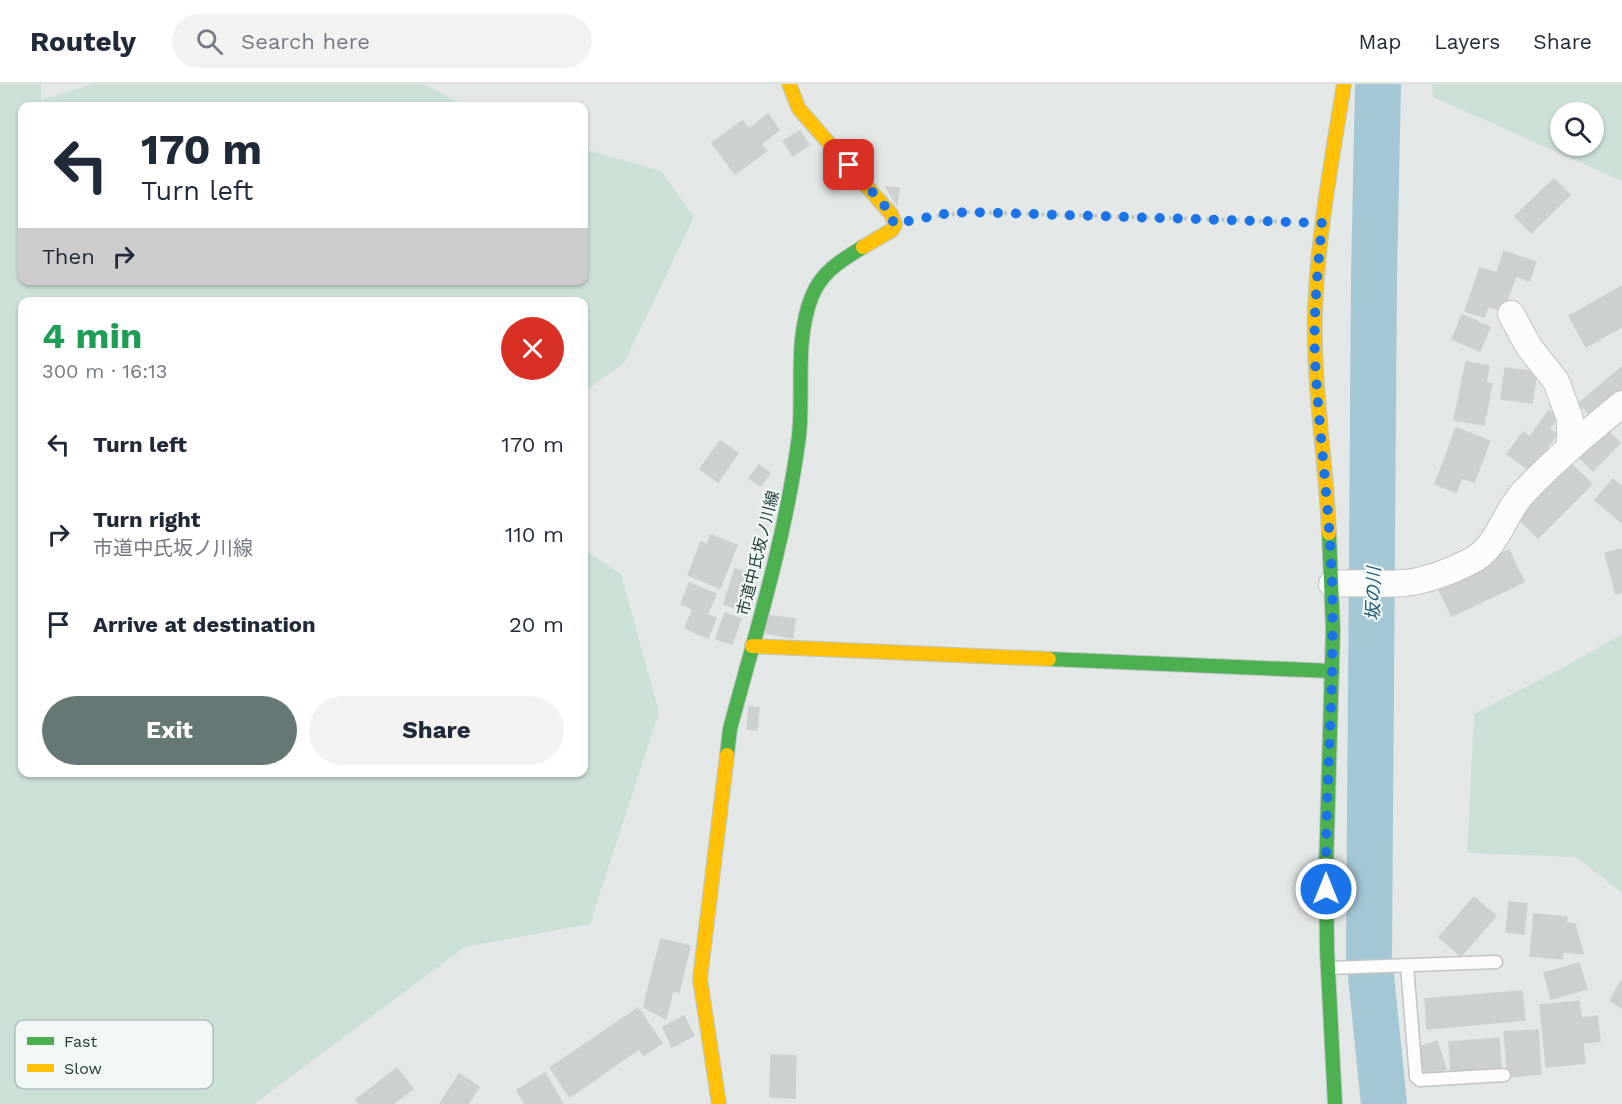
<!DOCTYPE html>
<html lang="en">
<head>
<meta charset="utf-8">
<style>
  :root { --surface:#fff; --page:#f2f2f3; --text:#1f2937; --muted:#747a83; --line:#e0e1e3; --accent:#657875 }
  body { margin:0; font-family:"Work Sans","Noto Sans JP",sans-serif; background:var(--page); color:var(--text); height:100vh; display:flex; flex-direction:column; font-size:22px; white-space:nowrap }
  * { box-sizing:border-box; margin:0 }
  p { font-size:20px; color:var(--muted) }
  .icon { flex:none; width:33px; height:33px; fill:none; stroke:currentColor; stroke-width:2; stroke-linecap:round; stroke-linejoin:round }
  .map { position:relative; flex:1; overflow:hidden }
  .panel { position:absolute; left:18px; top:213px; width:570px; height:480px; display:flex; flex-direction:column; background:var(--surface); border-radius:12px; box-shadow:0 2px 4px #0004 }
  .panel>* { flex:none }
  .top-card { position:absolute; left:18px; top:18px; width:570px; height:183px; border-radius:12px; box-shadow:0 2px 4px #0004; background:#fff; color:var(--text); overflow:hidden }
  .controls { position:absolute; left:1550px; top:18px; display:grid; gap:12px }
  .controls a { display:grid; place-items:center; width:54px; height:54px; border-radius:50%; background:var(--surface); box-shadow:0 2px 4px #0004; font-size:30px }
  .pin { position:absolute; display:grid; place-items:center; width:51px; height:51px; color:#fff; margin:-26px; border-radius:12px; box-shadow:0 3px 9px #0006 }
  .me { position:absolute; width:66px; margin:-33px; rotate:0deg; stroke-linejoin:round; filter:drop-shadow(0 0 4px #0008) }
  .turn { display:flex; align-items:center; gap:21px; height:126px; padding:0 24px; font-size:27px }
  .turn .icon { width:78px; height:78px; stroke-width:2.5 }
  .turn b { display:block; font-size:42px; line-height:51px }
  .then { display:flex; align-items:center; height:57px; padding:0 24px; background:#0003; gap:12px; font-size:22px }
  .round { display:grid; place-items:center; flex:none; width:63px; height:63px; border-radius:32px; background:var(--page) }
  .headline { display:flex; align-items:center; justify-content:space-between; height:102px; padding:0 24px }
  h1 { font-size:36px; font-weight:700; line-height:45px; color:#1e9e55 }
  .button { display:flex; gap:12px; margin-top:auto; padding:12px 24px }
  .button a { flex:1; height:69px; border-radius:36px; background:var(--accent); color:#fff; font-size:24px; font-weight:700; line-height:69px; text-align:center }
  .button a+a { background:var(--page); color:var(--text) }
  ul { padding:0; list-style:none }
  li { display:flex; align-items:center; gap:18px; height:90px; padding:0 24px }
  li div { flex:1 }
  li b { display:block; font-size:22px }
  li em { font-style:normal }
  header { display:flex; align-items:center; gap:36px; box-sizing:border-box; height:84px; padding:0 30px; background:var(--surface); border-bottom:2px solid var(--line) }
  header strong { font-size:28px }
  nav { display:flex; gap:33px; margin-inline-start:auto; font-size:21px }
  .search { width:420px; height:54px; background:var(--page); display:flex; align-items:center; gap:15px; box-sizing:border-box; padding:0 21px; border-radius:33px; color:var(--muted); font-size:22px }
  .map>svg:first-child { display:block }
  .green { fill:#cce1d6; fill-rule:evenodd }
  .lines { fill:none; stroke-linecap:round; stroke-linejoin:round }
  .river { stroke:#a4c7d6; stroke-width:46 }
  .building { fill:#ccd1d0; stroke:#ccd1d0; stroke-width:1.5 }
  .lane-casing { stroke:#c0c5c4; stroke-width:15 }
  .street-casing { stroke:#c0c5c4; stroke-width:28 }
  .fast-casing { stroke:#bec6c4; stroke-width:16 }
  .slow-casing { stroke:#bec6c4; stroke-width:16 }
  .path { stroke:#c0c8c7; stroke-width:4; stroke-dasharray:3 4.5; stroke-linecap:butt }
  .lane { stroke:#fbfcfb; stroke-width:12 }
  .street { stroke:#fbfcfb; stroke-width:26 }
  .fast { stroke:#4caf50; stroke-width:14 }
  .slow { stroke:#ffc107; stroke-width:14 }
  .route { stroke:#1a73e8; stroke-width:10; stroke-dasharray:0 18 }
  .labels { text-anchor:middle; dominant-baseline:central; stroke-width:4.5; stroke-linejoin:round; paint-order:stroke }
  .street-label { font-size:16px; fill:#213b38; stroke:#f1f7f5 }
  .water-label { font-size:18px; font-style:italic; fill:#1d5975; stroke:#f1f7f5 }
  .key { fill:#f1f7f5; stroke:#b3bfbc; stroke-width:1.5 }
  .key-label { font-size:16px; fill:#213b38 }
</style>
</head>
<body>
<header>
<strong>Routely</strong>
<div class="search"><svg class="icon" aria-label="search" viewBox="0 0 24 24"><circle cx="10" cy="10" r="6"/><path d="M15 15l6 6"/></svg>Search here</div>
<nav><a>Map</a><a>Layers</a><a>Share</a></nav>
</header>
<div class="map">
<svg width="1622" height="1020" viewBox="0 0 1622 1020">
  <rect width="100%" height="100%" fill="#e3e8e7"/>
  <g class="green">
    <path d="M0,0h41v16l51,-16h332l42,22h-444v174h562v-131l77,22 33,46 -70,146 -40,29v-90h-562v470h562v-223l37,25 38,138 -69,212 -125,23 -211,157h-254z"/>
    <path d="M1432,0h190v97l-189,-84zM1560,28h33v34h-33z"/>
    <path d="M1622,550v259l-46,-36 -109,-4 7,-139 92,-48z"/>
  </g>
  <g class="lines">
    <path class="river" d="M1378,0l-4,193 -5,679 15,148"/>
  </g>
  <g class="building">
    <path d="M768,30l11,16 -18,14 6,7 -32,23 -23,-31 30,-22 7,8z"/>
    <path d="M800,47l9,14 -16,11 -10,-15z"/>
    <path d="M1554,95l16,16 -39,38 -16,-17z"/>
    <path d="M886,103l13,1 -2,17z"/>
    <path d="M1504,167l32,11 -7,19 -13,-5 -13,35 -15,-5 -4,11 -19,-6 15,-43 17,5z"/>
    <path d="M1622,202v41l-36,20 -17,-31z"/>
    <path d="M1462,231l28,12 -10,24 -28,-12z"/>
    <path d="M1466,278l23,4 -3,16 6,2 -8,41 -30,-5z"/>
    <path d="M1622,283v25l-31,25 -12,-14z"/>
    <path d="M1505,284l32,4 -5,31 -31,-4z"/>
    <path d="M1549,326l9,6 -9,13 8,5 -10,14 4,3 -16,23 -28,-20 16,-22 7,5z"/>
    <path d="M1456,344l34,13 -16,41 -12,-4 -6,14 -21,-8z"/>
    <path d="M1606,345l14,14 -27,28 -15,-15z"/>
    <path d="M720,357l18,12 -20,29 -18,-13z"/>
    <path d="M1569,378l23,22 -54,54 -22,-22z"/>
    <path d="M759,381l11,8 -9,13 -12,-8z"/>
    <path d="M1613,395l9,7v37l-27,-23z"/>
    <path d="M711,451l26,10 -17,43 -32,-13 13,-33 6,3z"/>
    <path d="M1622,465v43l-6,2 -11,-41z"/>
    <path d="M1509,466l15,32 -72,34 -13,-26 48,-22 -4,-6z"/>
    <path d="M735,485l21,6 -11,36 -21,-7z"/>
    <path d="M689,499l27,11 -9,21 9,3 -8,20 -23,-10 8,-19 -12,-5z"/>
    <path d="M725,529l16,6 -9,25 -16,-5z"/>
    <path d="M767,531l28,4 -2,19 -29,-5z"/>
    <path d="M749,623l10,1 -2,22 -10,-1z"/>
    <path d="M1474,813l22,19 -35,40 -22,-19z"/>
    <path d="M1509,818l18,2 -3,30 -18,-2z"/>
    <path d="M1534,830l33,3 -1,6 9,1 8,30 -20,-2 -1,7 -32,-3z"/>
    <path d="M661,855l29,7 -11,46 -30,-7z"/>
    <path d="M1579,879l8,26 -36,10 -7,-26z"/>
    <path d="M1621,897l1,1v26l-12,-8z"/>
    <path d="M649,901l24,5 -7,29 -22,-12z"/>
    <path d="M1522,907l3,29 -98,9 -2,-30z"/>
    <path d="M1579,917l2,17 16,-2 3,25 -17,2 2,20 -39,4 -6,-62z"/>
    <path d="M638,924l24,35 -18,12 -5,-6 -69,48 -20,-29z"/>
    <path d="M684,932l10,20 -22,11 -9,-20z"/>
    <path d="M1538,946l3,44 -33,3 -4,-45z"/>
    <path d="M1499,954l2,30 -50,4 -2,-30z"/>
    <path d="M1437,957l9,28 -20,7 -9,-28z"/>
    <path d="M771,971l25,1 -1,42 -25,-1z"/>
    <path d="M397,984l16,21 -20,15h-34l-3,-4z"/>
    <path d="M545,989l18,31h-38l-8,-14z"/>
    <path d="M459,990l20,13 -11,17h-28z"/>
  </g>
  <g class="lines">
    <defs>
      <g id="lane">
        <path d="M1407,882l9,111 4,3 84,-5"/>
        <path d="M1329,884l167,-6"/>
      </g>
      <g id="street">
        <path d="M1511,230l18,33 27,34 14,38v29"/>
        <path d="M1332,500c24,-2 49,1 73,-1 21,-2 47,-12 66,-22 27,-14 32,-46 52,-68 30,-32 65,-61 99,-89"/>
      </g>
      <g id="fast">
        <path d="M1329,449l4,96 -7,240 1,81 8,154"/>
        <path d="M1049,575l283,12"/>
        <path d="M727,671l3,-26c26,-97 56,-193 69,-293 5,-46 -5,-95 13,-140 10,-25 30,-36 51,-49"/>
      </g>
      <g id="slow">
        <path d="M789,0l10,25 92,105 4,10 -3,6 -29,17"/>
        <path d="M1329,449c-3,-73 -16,-146 -14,-219 2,-77 17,-154 29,-230"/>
        <path d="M752,562l297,13"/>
        <path d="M719,1020l-19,-125 27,-224"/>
      </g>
    </defs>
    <use href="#lane" class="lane-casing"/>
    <use href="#street" class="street-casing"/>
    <use href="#fast" class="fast-casing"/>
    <use href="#slow" class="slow-casing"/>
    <path class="path" d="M922,134l45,-6 328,10"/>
    <use href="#lane" class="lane"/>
    <use href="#street" class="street"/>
    <use href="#fast" class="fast"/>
    <use href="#slow" class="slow"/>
  </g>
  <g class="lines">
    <path class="route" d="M849,81l41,47 4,12 50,-10 23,-2 355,11c-4,45 -9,91 -7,136 4,76 15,151 17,226 3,102 -7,203 -6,304"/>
  </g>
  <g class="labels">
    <g class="street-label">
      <text transform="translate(758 469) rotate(-76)">市道中氏坂ノ川線</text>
    </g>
    <g class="water-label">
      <text transform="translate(1373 510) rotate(-89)">坂の川</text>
    </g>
  </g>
  <rect x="15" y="936" width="198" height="69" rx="9" class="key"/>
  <rect x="27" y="953" width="27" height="8" fill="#4caf50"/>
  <rect x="27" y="980" width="27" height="8" fill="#ffc107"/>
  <g class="key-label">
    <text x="64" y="963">Fast</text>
    <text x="64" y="990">Slow</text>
  </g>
</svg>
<div class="controls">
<a><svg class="icon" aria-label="search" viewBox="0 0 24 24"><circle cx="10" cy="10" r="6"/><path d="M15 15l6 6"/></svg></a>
</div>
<div class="pin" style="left:849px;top:81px;background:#d93025"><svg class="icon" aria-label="arrive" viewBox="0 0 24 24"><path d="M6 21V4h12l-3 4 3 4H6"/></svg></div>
<svg class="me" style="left:1326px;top:805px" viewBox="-20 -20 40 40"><circle r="17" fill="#1a73e8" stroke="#fff" stroke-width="3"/><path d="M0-11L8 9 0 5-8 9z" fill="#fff"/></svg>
<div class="top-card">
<div class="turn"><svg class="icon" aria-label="left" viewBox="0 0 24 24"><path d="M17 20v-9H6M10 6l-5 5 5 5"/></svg><div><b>170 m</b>Turn left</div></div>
<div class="then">Then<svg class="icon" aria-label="right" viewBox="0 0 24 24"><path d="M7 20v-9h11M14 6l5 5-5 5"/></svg></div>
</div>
<section class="panel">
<div class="headline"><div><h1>4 min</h1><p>300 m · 16:13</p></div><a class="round" style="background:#d93025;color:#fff"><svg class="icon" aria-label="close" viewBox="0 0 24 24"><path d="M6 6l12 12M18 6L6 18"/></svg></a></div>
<ul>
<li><svg class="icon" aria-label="left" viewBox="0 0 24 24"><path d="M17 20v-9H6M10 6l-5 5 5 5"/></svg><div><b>Turn left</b></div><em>170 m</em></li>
<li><svg class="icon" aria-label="right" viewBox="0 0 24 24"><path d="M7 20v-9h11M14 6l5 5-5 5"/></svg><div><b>Turn right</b><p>市道中氏坂ノ川線</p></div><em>110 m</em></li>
<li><svg class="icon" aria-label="arrive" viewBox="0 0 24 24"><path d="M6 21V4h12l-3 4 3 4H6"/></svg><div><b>Arrive at destination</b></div><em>20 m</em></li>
</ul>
<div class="button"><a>Exit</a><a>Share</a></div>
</section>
</div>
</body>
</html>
